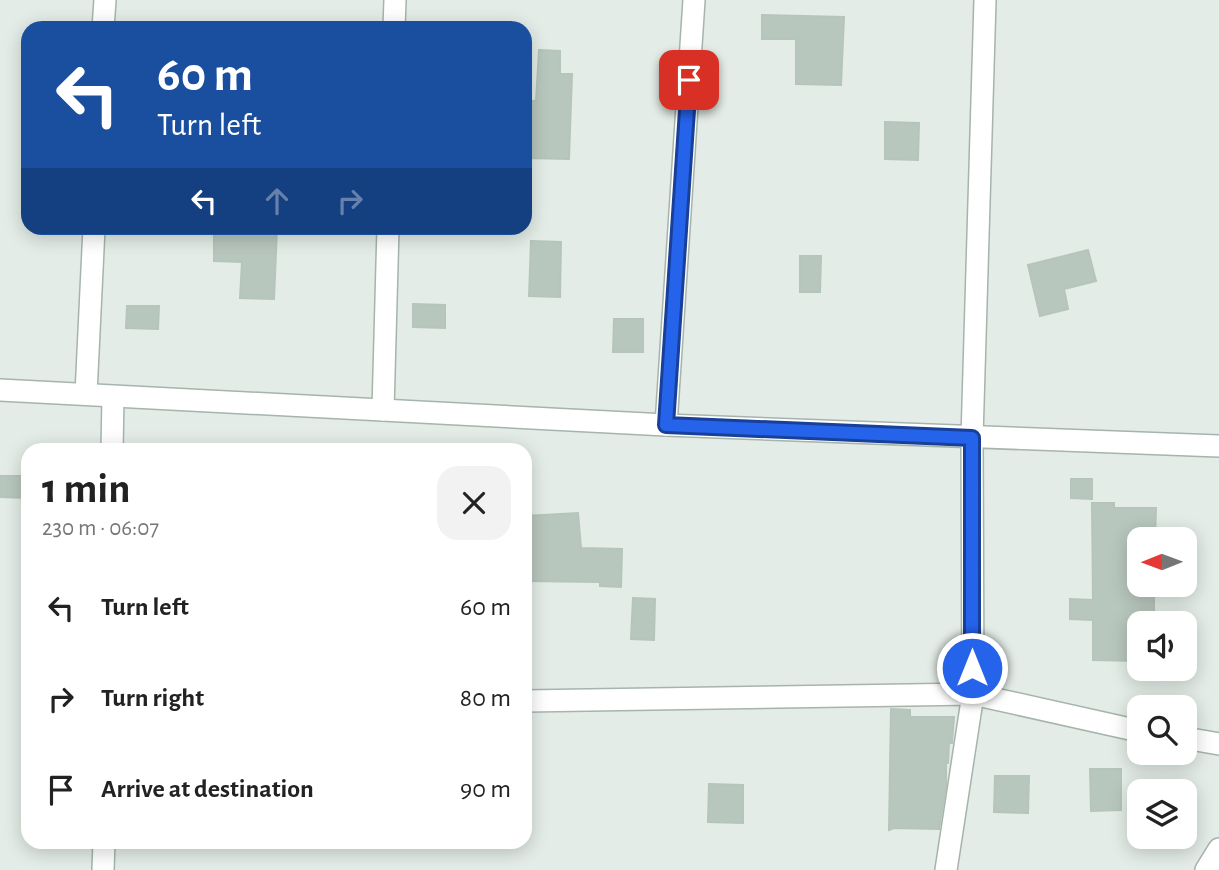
<!DOCTYPE html>
<html lang="en">
<head>
<meta charset="utf-8">
<style>
  :root { --surface:#fff; --page:#f2f2f2; --text:#222; --muted:#767676 }
  body { margin:0; font-family:"Alegreya Sans",sans-serif; background:var(--page); color:var(--text); height:100vh; display:flex; flex-direction:column; font-size:26px; white-space:nowrap }
  * { box-sizing:border-box; margin:0 }
  p { font-size:23px; color:var(--muted) }
  .icon { flex:none; width:38px; height:38px; fill:none; stroke:currentColor; stroke-width:2; stroke-linecap:round; stroke-linejoin:round }
  .map { position:relative; flex:1; overflow:hidden }
  .side { position:absolute; left:21px; top:443px; width:511px; height:406px; display:flex; flex-direction:column; background:var(--surface); border-radius:21px; box-shadow:0 4px 18px #0003 }
  .side>* { flex:none }
  .guide { position:absolute; left:21px; top:21px; width:511px; height:214px; border-radius:21px; box-shadow:0 4px 18px #0003; background:#1a4fa0; color:#fff; overflow:hidden }
  .needle { width:46px; rotate:269deg }
  .tools { position:absolute; left:1127px; top:527px; display:grid; gap:14px }
  .tools a { display:grid; place-items:center; width:70px; height:70px; border-radius:14px; background:var(--surface); box-shadow:0 4px 18px #0003; font-size:35px }
  .pin { position:absolute; display:grid; place-items:center; width:60px; height:60px; color:#fff; margin:-30px; border-radius:14px; box-shadow:0 4px 10px #0006 }
  .me { position:absolute; width:77px; margin:-38px; rotate:0deg; stroke-linejoin:round; filter:drop-shadow(0 0 5px #0008) }
  .turn { display:flex; align-items:center; gap:24px; height:147px; padding:0 21px; font-size:32px }
  .turn .icon { width:91px; height:91px; stroke-width:2.5 }
  .turn b { display:block; font-size:49px; line-height:60px }
  .lanes { display:flex; align-items:center; height:66px; padding:0 21px; background:#0003; justify-content:center; gap:35px; direction:ltr }
  .lanes .off { opacity:.35 }
  .round { display:grid; place-items:center; flex:none; width:74px; height:74px; border-radius:21px; background:var(--page) }
  .overview { display:flex; align-items:center; justify-content:space-between; height:119px; padding:0 21px }
  h1 { font-size:42px; font-weight:700; line-height:52px }
  ul { padding:0; list-style:none }
  li { display:flex; align-items:center; gap:21px; height:91px; padding:0 21px }
  li div { flex:1 }
  li b { display:block; font-size:26px }
  li em { font-style:normal }
  .map>svg:first-child { display:block }
  .building { fill:#b8c7be; stroke:#b5c5bb; stroke-width:2 }
  .lines { fill:none; stroke-linecap:round; stroke-linejoin:round }
  .minor-casing { stroke:#a6b4ac; stroke-width:24 }
  .tertiary-casing { stroke:#a6b4ac; stroke-width:24 }
  .minor { stroke:#fff; stroke-width:21 }
  .tertiary { stroke:#fff; stroke-width:21 }
  .route-casing { stroke:#184099; stroke-width:18 }
  .route { stroke:#2563eb; stroke-width:12 }
</style>
</head>
<body>
<div class="map">
<svg width="1219" height="870" viewBox="0 0 1219 870">
  <rect width="100%" height="100%" fill="#e3ece6"/>
  <g class="building">
    <path d="M762,15l82,2 -3,68 -45,-1v-45h-34z"/>
    <path d="M539,50l21,1v23h12l-3,85 -44,-1v-58l11,1z"/>
    <path d="M885,122l34,1 -1,37 -33,-1z"/>
    <path d="M214,228h63l-3,71 -34,-1 2,-36 -28,-1z"/>
    <path d="M531,241l30,1 -1,55 -31,-1z"/>
    <path d="M1088,250l8,31 -32,8 4,20 -28,7 -12,-51z"/>
    <path d="M800,256h21l-1,36h-20z"/>
    <path d="M413,304l32,1v23l-32,-1z"/>
    <path d="M127,306h32l-1,23 -32,-1z"/>
    <path d="M614,319h29v33h-30z"/>
    <path d="M0,476h28l-1,22 -27,-1z"/>
    <path d="M1071,479h21v20l-21,-1z"/>
    <path d="M1092,503h22v5h42l-1,31h-16v45h15v39h-15v38l-46,-1v-40l-23,-1v-20l23,1z"/>
    <path d="M578,513l3,35 41,1 -1,38 -21,-1v-4l-75,-1v-65z"/>
    <path d="M633,598l22,1 -1,41 -23,-1z"/>
    <path d="M891,709l19,1v7h44l-2,26h-3l-1,20h-2v23l-7,43 -45,-1 -5,2z"/>
    <path d="M1090,769h31v41l-30,1z"/>
    <path d="M995,776h34l-1,37 -34,-1z"/>
    <path d="M709,784l34,1v38l-35,-1z"/>
  </g>
  <g class="lines">
    <defs>
      <g id="minor">
        <path d="M103,28l2,-28"/>
        <path d="M394,28l1,-28"/>
        <path d="M86,394l8,-166"/>
        <path d="M383,410l5,-182"/>
        <path d="M666,425l28,-425"/>
        <path d="M112,450l1,-53"/>
        <path d="M525,701l448,-7 166,37"/>
        <path d="M1185,738l34,6"/>
        <path d="M103,870l1,-28"/>
        <path d="M946,870l27,-176 -1,-256 13,-438"/>
        <path d="M1206,870l13,-21"/>
      </g>
      <path id="tertiary" d="M0,390l666,35 553,21"/>
    </defs>
    <use href="#minor" class="minor-casing"/>
    <use href="#tertiary" class="tertiary-casing"/>
    <use href="#minor" class="minor"/>
    <use href="#tertiary" class="tertiary"/>
  </g>
  <g class="lines">
    <defs>
      <path id="route" d="M689,80l-23,345 306,13v230"/>
    </defs>
    <use href="#route" class="route-casing"/>
    <use href="#route" class="route"/>
  </g>
</svg>
<div class="tools">
<a><svg class="needle" viewBox="-14 -14 28 28"><path d="M0-13l5 13h-10z" fill="#e53935"/><path d="M0 13l5-13h-10z" fill="#767676"/></svg></a>
<a><svg class="icon" aria-label="sound" viewBox="0 0 24 24"><path d="M4 9h4l5-4v14l-5-4H4zM17 9q2 3 0 6"/></svg></a>
<a><svg class="icon" aria-label="search" viewBox="0 0 24 24"><circle cx="10" cy="10" r="6"/><path d="M15 15l6 6"/></svg></a>
<a><svg class="icon" aria-label="layers" viewBox="0 0 24 24"><path d="M12 4l9 5-9 5-9-5zM3 14l9 5 9-5"/></svg></a>
</div>
<div class="pin" style="left:689px;top:80px;background:#d93025"><svg class="icon" aria-label="arrive" viewBox="0 0 24 24"><path d="M6 21V4h12l-3 4 3 4H6"/></svg></div>
<svg class="me" style="left:972px;top:668px" viewBox="-20 -20 40 40"><circle r="17" fill="#2563eb" stroke="#fff" stroke-width="3"/><path d="M0-11L8 9 0 5-8 9z" fill="#fff"/></svg>
<div class="guide">
<div class="turn"><svg class="icon" aria-label="left" viewBox="0 0 24 24"><path d="M17 20v-9H6M10 6l-5 5 5 5"/></svg><div><b>60 m</b>Turn left</div></div>
<div class="lanes"><svg class="icon" aria-label="left" viewBox="0 0 24 24"><path d="M17 20v-9H6M10 6l-5 5 5 5"/></svg><svg class="icon off" aria-label="ahead" viewBox="0 0 24 24"><path d="M12 20V5M6 11l6-6 6 6"/></svg><svg class="icon off" aria-label="right" viewBox="0 0 24 24"><path d="M7 20v-9h11M14 6l5 5-5 5"/></svg></div>
</div>
<section class="side">
<div class="overview"><div><h1>1 min</h1><p>230 m · 06:07</p></div><a class="round"><svg class="icon" aria-label="close" viewBox="0 0 24 24"><path d="M6 6l12 12M18 6L6 18"/></svg></a></div>
<ul>
<li><svg class="icon" aria-label="left" viewBox="0 0 24 24"><path d="M17 20v-9H6M10 6l-5 5 5 5"/></svg><div><b>Turn left</b></div><em>60 m</em></li>
<li><svg class="icon" aria-label="right" viewBox="0 0 24 24"><path d="M7 20v-9h11M14 6l5 5-5 5"/></svg><div><b>Turn right</b></div><em>80 m</em></li>
<li><svg class="icon" aria-label="arrive" viewBox="0 0 24 24"><path d="M6 21V4h12l-3 4 3 4H6"/></svg><div><b>Arrive at destination</b></div><em>90 m</em></li>
</ul>
</section>
</div>
</body>
</html>
